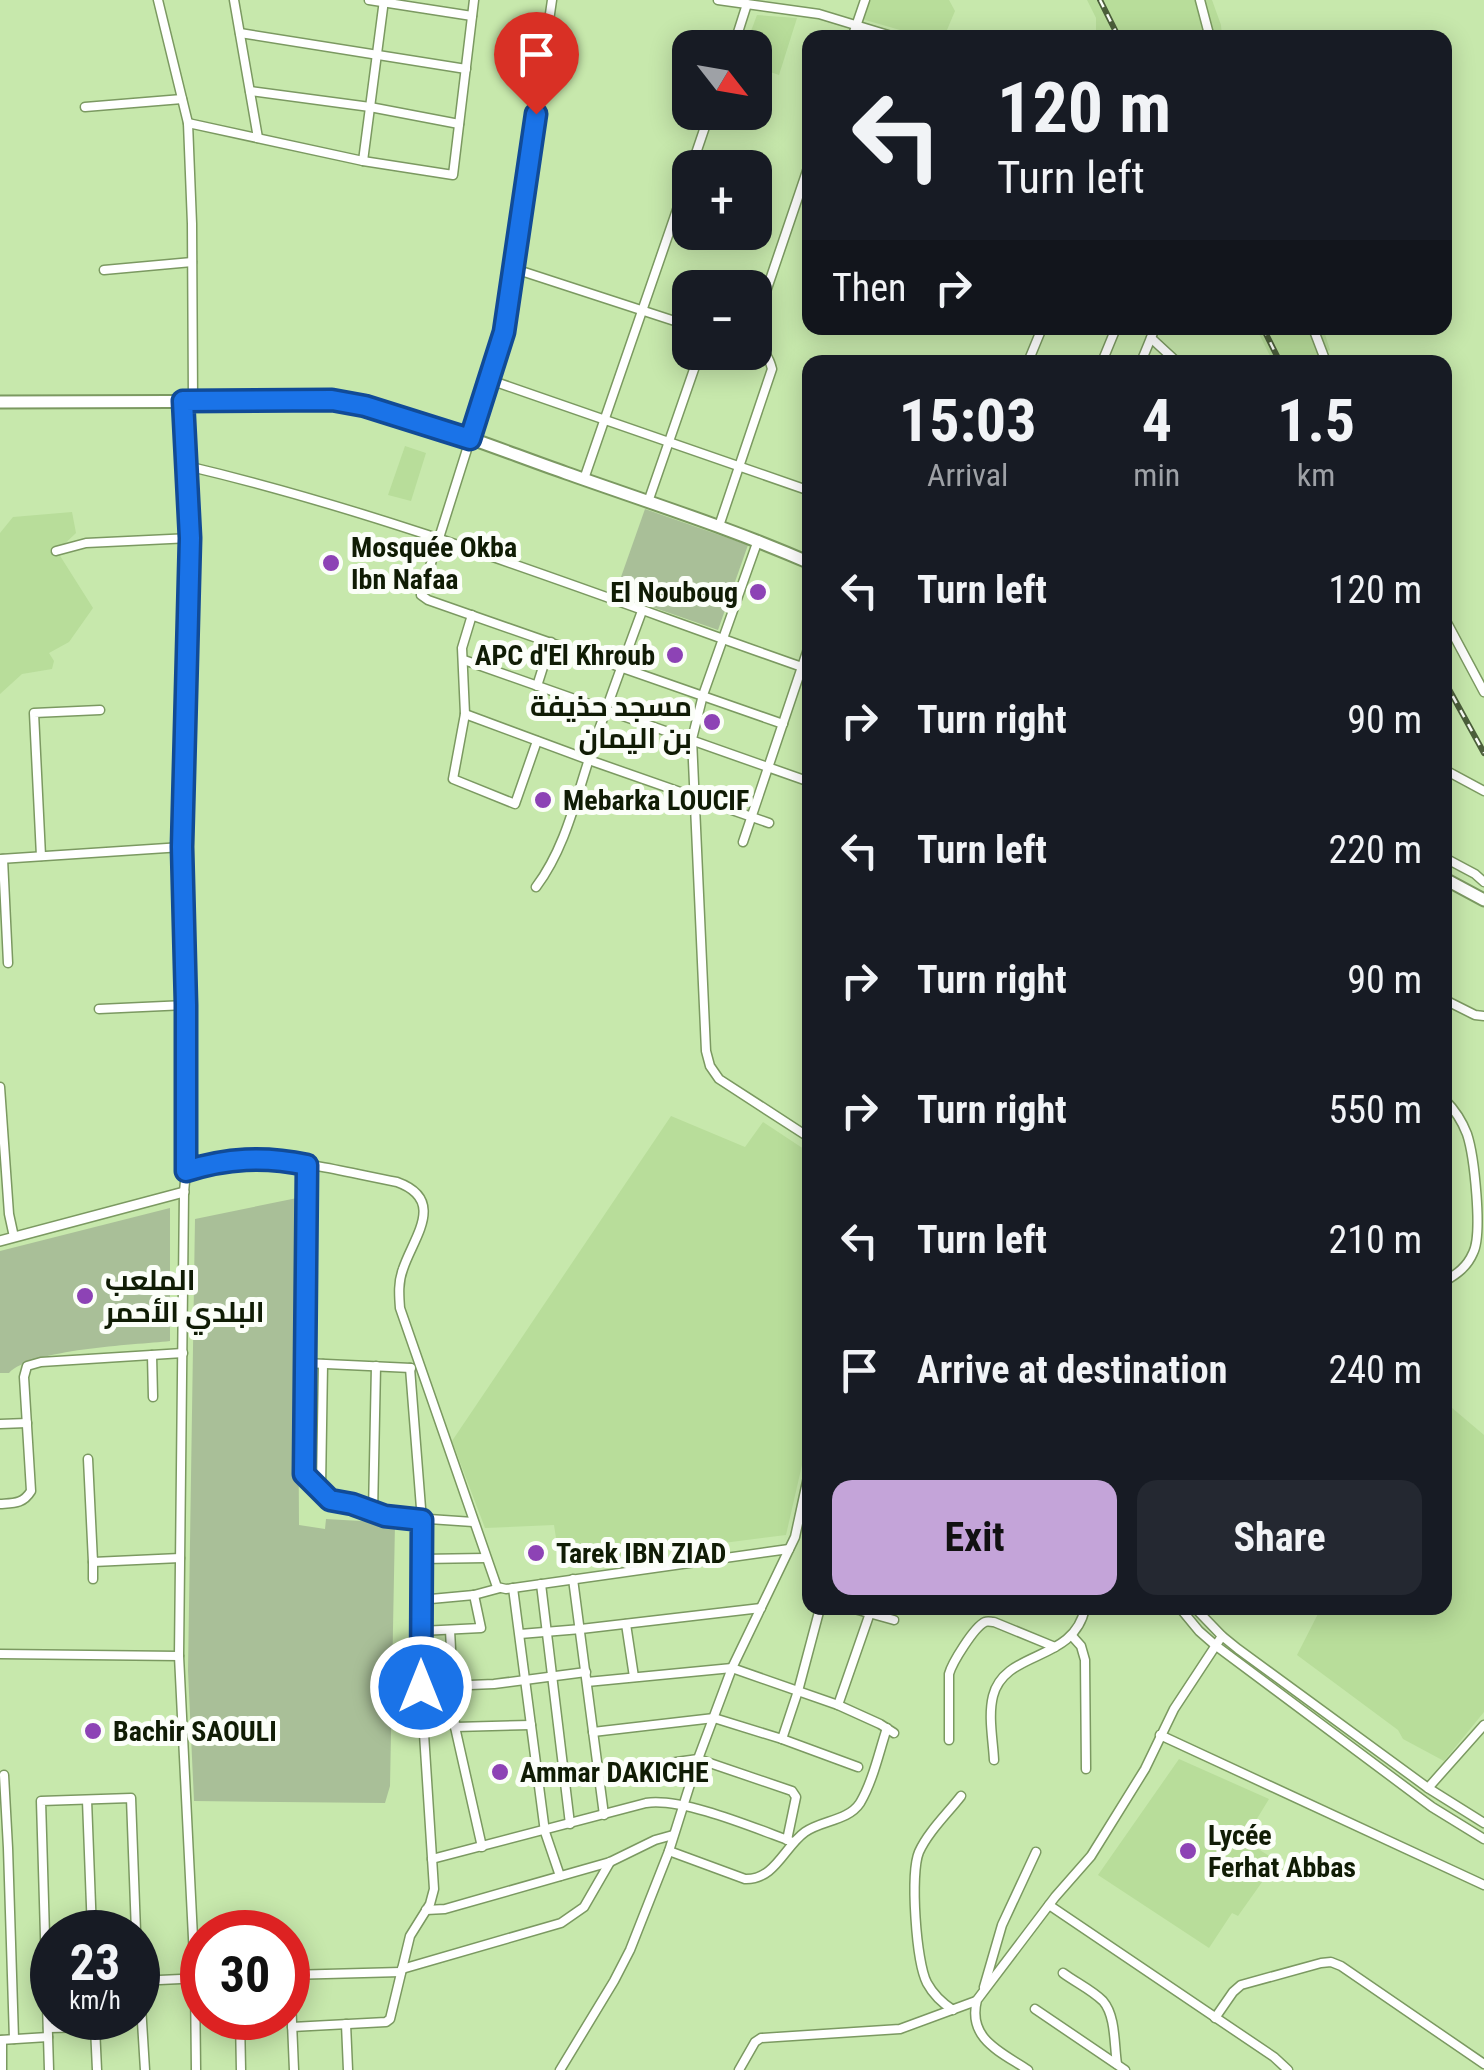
<!DOCTYPE html>
<html lang="en">
<head>
<meta charset="utf-8">
<style>
  :root { --surface:#171b24; --page:#242831; --text:#f1f3f6; --muted:#9ea1a6; --accent:#c4a4d9 }
  body { margin:0; font-family:"Roboto Condensed",Cairo,sans-serif; background:var(--page); color:var(--text); height:100vh; display:flex; flex-direction:column; font-size:38px; white-space:nowrap }
  * { box-sizing:border-box; margin:0 }
  p { font-size:32px; color:var(--muted) }
  .icon { flex:none; width:55px; height:55px; fill:none; stroke:currentColor; stroke-width:2; stroke-linecap:round; stroke-linejoin:round }
  .map { position:relative; flex:1; overflow:hidden }
  .panel { position:absolute; left:802px; top:355px; width:650px; height:1260px; display:flex; flex-direction:column; background:var(--surface); border-radius:20px; box-shadow:0 5px 25px #0003 }
  .panel>* { flex:none }
  .guide { position:absolute; left:802px; top:30px; width:650px; height:305px; border-radius:20px; box-shadow:0 5px 25px #0003; background:#171b24; color:var(--text); overflow:hidden }
  .needle { width:65px; rotate:121deg }
  .tools { position:absolute; left:672px; top:30px; display:grid; gap:20px }
  .tools a { display:grid; place-items:center; width:100px; height:100px; border-radius:20px; background:var(--surface); box-shadow:0 5px 25px #0003; font-size:50px }
  .speed { position:absolute; left:30px; top:1910px; display:flex; gap:20px; font-size:50px; font-weight:700; text-align:center }
  .speed>* { display:grid; place-content:center; width:130px; height:130px; border-radius:50%; background:var(--surface); box-shadow:0 5px 25px #0003; line-height:1 }
  .speed small { font-size:25px; font-weight:400 }
  .speed .limit { border:15px solid #d22; background:#fff; color:#111 }
  .pin { position:absolute; display:grid; place-items:center; width:85px; height:85px; color:#fff; margin:-102px -42px; border-radius:50% 50% 50% 0; rotate:-45deg; box-shadow:0 0 10px #0007 }
  .pin .icon { rotate:45deg }
  .me { position:absolute; width:110px; margin:-55px; rotate:0deg; stroke-linejoin:round; filter:drop-shadow(0 0 8px #0008) }
  .turn { display:flex; align-items:center; gap:35px; height:210px; padding:0 30px; font-size:45px }
  .turn .icon { width:130px; height:130px; stroke-width:2.5 }
  .turn b { display:block; font-size:70px; line-height:85px }
  .then { display:flex; align-items:center; height:95px; padding:0 30px; background:#0003; gap:20px; font-size:38px }
  .eta { display:flex; justify-content:space-evenly; align-items:center; height:170px; text-align:center }
  .eta b { font-size:60px; font-weight:700; line-height:70px }
  .primary-button { display:flex; gap:20px; margin-top:auto; padding:20px 30px }
  .primary-button a { flex:1; height:115px; border-radius:20px; background:var(--accent); color:#111; font-size:40px; font-weight:700; line-height:115px; text-align:center }
  .primary-button a+a { background:var(--page); color:var(--text) }
  ul { padding:0; list-style:none }
  li { display:flex; align-items:center; gap:30px; height:130px; padding:0 30px }
  li div { flex:1 }
  li b { display:block; font-size:38px }
  li em { font-style:normal }
  .map>svg:first-child { display:block }
  .built { fill:#b8dd9a }
  .green { fill:#a9bf98 }
  .lines { fill:none; stroke-linecap:round; stroke-linejoin:round }
  .minor-casing { stroke:#7b9961; stroke-width:11 }
  .tertiary-casing { stroke:#7b9961; stroke-width:12 }
  .primary-casing { stroke:#7b9961; stroke-width:15 }
  .minor { stroke:#fff; stroke-width:8 }
  .tertiary { stroke:#fff; stroke-width:9 }
  .primary { stroke:#fff; stroke-width:11 }
  .rail-casing { stroke:#4c5f3b; stroke-width:6 }
  .rail { stroke:#fbfef8; stroke-width:2.5; stroke-dasharray:8; stroke-linecap:butt }
  .route-casing { stroke:#114b97; stroke-width:25 }
  .route { stroke:#1a73e8; stroke-width:18 }
  .poi-dot { fill:#8d43b5; stroke:#fbfef8; stroke-width:4 }
  .labels { text-anchor:middle; dominant-baseline:central; stroke-width:10; stroke-linejoin:round; paint-order:stroke }
  .poi-label { font-size:28px; font-weight:bold; fill:#101c05; stroke:#fbfef8; text-anchor:start }
</style>
</head>
<body>
<div class="map">
<svg width="1484" height="2070" viewBox="0 0 1484 2070">
  <rect width="100%" height="100%" fill="#c7e8ac"/>
  <g class="built">
    <path d="M869,0h80l6,11 -11,26h-20l-62,-18z"/>
    <path d="M1087,0h125l9,25 1,12h-126v-19z"/>
    <path d="M757,15l40,3 -18,57 -24,-8v-19l-10,-1z"/>
    <path d="M1256,328h67l7,22 -26,12h-31z"/>
    <path d="M405,446l21,7 -15,48 -23,-6z"/>
    <path d="M72,512l4,21 -19,18 36,57 -24,34 -20,11 5,8 -2,8 -30,5 -22,20v-161l13,-16z"/>
    <path d="M671,1116l74,31 18,-25 47,31v277l-24,105 -226,29 -6,-39 -69,3 -33,-87z"/>
    <path d="M1445,1402l39,33v277l-40,49 -41,-22 -5,-9 -101,-75 24,-47h124z"/>
    <path d="M1179,1759l90,40 -25,41 33,21 -39,55 -6,-3 -23,35 -111,-73z"/>
  </g>
  <g class="green">
    <path d="M645,509l103,36 -30,85 -103,-36z"/>
    <path d="M297,1198l2,327 26,4 1,-10 69,4 -5,263 -5,17 -191,-2 -6,-130 7,-452z"/>
    <path d="M170,1208v133c-37,4 -139,8 -161,32h-9v-122z"/>
  </g>
  <g class="lines">
    <defs>
      <g id="minor">
        <path d="M158,0l30,123 4,101 1,177"/>
        <path d="M234,0l24,138"/>
        <path d="M369,0l103,16"/>
        <path d="M552,0l-48,332 -83,263 7,5 355,124"/>
        <path d="M718,0l101,14 79,24"/>
        <path d="M1200,0l10,38"/>
        <path d="M240,33l226,36"/>
        <path d="M852,38l13,-38"/>
        <path d="M733,48l14,-44"/>
        <path d="M250,91l120,16 89,17"/>
        <path d="M85,107l97,-8"/>
        <path d="M188,123l175,38 90,14 21,-175"/>
        <path d="M363,161l21,-161"/>
        <path d="M691,168l19,-56"/>
        <path d="M515,269l175,57"/>
        <path d="M104,270l88,-8"/>
        <path d="M755,324l55,-162"/>
        <path d="M1313,328l13,34"/>
        <path d="M1151,338l26,24"/>
        <path d="M1028,362l14,-34"/>
        <path d="M1102,362l14,-34"/>
        <path d="M1141,362l14,-34"/>
        <path d="M490,380l320,111"/>
        <path d="M183,401l8,137 -9,309 4,158v166l-2,21 -5,464 16,322 1,92"/>
        <path d="M187,466c209,49 412,130 615,201"/>
        <path d="M584,479l106,-307"/>
        <path d="M648,502l52,-150"/>
        <path d="M719,526l53,-157c-3,-12 -6,-16 -17,-20"/>
        <path d="M758,540l-55,155 -11,44 14,312 4,15 9,13 91,59"/>
        <path d="M56,551l30,-8 105,-5"/>
        <path d="M472,615l-10,33 3,66 -12,65 62,25 22,-63"/>
        <path d="M1445,619l39,73"/>
        <path d="M464,660l346,122"/>
        <path d="M537,686l14,-44"/>
        <path d="M465,714l124,46 180,63"/>
        <path d="M1445,770l39,21"/>
        <path d="M743,842l67,-199"/>
        <path d="M41,856l-7,-143 66,-3"/>
        <path d="M1445,858l30,16 9,8"/>
        <path d="M0,859l182,-12"/>
        <path d="M3,859l5,104"/>
        <path d="M536,887c30,-40 40,-90 56,-137 16,-47 33,-93 50,-139"/>
        <path d="M1445,1000l30,15 9,1"/>
        <path d="M99,1009l87,-4"/>
        <path d="M0,1087l9,127 5,23"/>
        <path d="M1445,1100c10,10 17,21 22,34 7,21 16,100 6,119 -6,14 -16,21 -28,28"/>
        <path d="M307,1165l-4,306 4,9 14,11"/>
        <path d="M186,1171c75,-24 136,-3 211,11 50,18 16,56 6,87 -5,13 -4,26 -3,39l97,279 9,2 283,-40"/>
        <path d="M152,1355l1,42"/>
        <path d="M305,1363l106,5"/>
        <path d="M323,1364l-2,123 3,10 5,4 23,3 33,12 88,6"/>
        <path d="M0,1424l27,-1"/>
        <path d="M88,1459l5,103 87,-4"/>
        <path d="M0,1504c14,-1 23,0 31,-13l-7,-114 3,-11 14,-4 142,-9"/>
        <path d="M373,1513l3,-147"/>
        <path d="M421,1559l65,-1"/>
        <path d="M93,1562v17"/>
        <path d="M573,1579l31,236"/>
        <path d="M541,1584l29,240"/>
        <path d="M513,1588l32,244 15,44"/>
        <path d="M420,1600l54,-5 26,-7"/>
        <path d="M851,1608l43,12"/>
        <path d="M1180,1608l19,23 16,14 217,162 52,32"/>
        <path d="M1195,1608l27,28 16,13 190,139 56,35"/>
        <path d="M626,1624l8,53"/>
        <path d="M450,1630l5,97 27,120"/>
        <path d="M421,1631l60,-3 -7,-33"/>
        <path d="M520,1634l61,-5 180,-21"/>
        <path d="M1072,1636l9,10 4,14 1,109"/>
        <path d="M0,1654l179,2"/>
        <path d="M587,1682l145,-14 106,37 42,19 14,9"/>
        <path d="M421,1687l73,-3 92,-12"/>
        <path d="M838,1705l32,-92"/>
        <path d="M455,1727l76,-2"/>
        <path d="M593,1732l121,-14 68,21 76,28"/>
        <path d="M1160,1735l324,150"/>
        <path d="M782,1739l16,-48 22,-83"/>
        <path d="M949,1740v-66c3,-11 25,-47 36,-52 3,-1 6,0 9,0l61,25"/>
        <path d="M994,1760c-1,-20 -6,-44 -1,-64 12,-47 81,-33 92,-88"/>
        <path d="M598,1773l100,-14 94,32 4,6 -9,43"/>
        <path d="M4,1775l4,73 6,191"/>
        <path d="M1428,1788l56,-63"/>
        <path d="M87,1800l5,132"/>
        <path d="M669,1851l76,28c30,1 39,-32 60,-47 17,-12 43,-11 55,-29 13,-22 19,-51 27,-75"/>
        <path d="M432,1859l214,-56c36,-6 111,26 147,39"/>
        <path d="M1049,1905l225,152 14,13"/>
        <path d="M426,1910l19,-1 165,-47 45,-22 18,-5"/>
        <path d="M138,1957l7,113"/>
        <path d="M402,1969l159,-46 23,-16 26,-45"/>
        <path d="M1063,1973c12,9 29,17 40,28 13,15 11,44 14,63"/>
        <path d="M288,1975l113,-3"/>
        <path d="M290,1975l4,95"/>
        <path d="M138,1981l64,-3"/>
        <path d="M984,1987l18,-62 34,-73"/>
        <path d="M1035,2009l90,61"/>
        <path d="M953,2010c-11,-7 -20,-16 -26,-27 -11,-21 -17,-110 -8,-131 9,-20 28,-38 42,-56"/>
        <path d="M240,2018l1,52"/>
        <path d="M1215,2018l18,-26 8,-7 80,-22 10,-1 10,4 143,98"/>
        <path d="M346,2024l2,46"/>
        <path d="M292,2027l94,-5 4,-3 20,-83 20,-32 4,-15 -13,-202 1,-166 -12,-153"/>
        <path d="M48,2028l47,-1 2,43"/>
        <path d="M0,2040l48,-3"/>
        <path d="M2,2040v30"/>
        <path d="M49,2070l-8,-269 90,-3 5,134"/>
        <path d="M560,2070l54,-89 16,-31 39,-99 29,-92 34,-91 63,-131 15,-69"/>
        <path d="M739,2070l16,-28 6,-4 139,-9 76,-28"/>
        <path d="M1028,2070c-27,-18 -61,-31 -51,-70l78,-103 36,-41 54,-87 29,-60 48,-73"/>
      </g>
      <path id="tertiary" d="M0,1241l184,-49"/>
      <g id="primary">
        <path d="M0,402l332,-1c80,12 157,45 234,72 82,29 164,55 244,90"/>
        <path d="M1445,879l39,21"/>
      </g>
    </defs>
    <use href="#minor" class="minor-casing"/>
    <use href="#tertiary" class="tertiary-casing"/>
    <use href="#primary" class="primary-casing"/>
    <use href="#minor" class="minor"/>
    <use href="#tertiary" class="tertiary"/>
    <use href="#primary" class="primary"/>
    <defs>
      <g id="rail">
        <path d="M1100,0l19,38"/>
        <path d="M1263,328l17,34"/>
        <path d="M1445,682l39,71"/>
      </g>
    </defs>
    <use href="#rail" class="rail-casing"/>
    <use href="#rail" class="rail"/>
  </g>
  <g class="lines">
    <defs>
      <path id="route" d="M421,1687l1,-167 -37,-4 -33,-12 -22,-4 -26,-26 3,-309c-43,-9 -80,-7 -121,6v-166l-4,-158 8,-309 -7,-137 149,-1 33,6 105,33 34,-107 32,-218"/>
    </defs>
    <use href="#route" class="route-casing"/>
    <use href="#route" class="route"/>
  </g>
  <g class="poi-dot">
    <circle cx="331" cy="563" r="10"/>
    <circle cx="758" cy="592" r="10"/>
    <circle cx="675" cy="655" r="10"/>
    <circle cx="712" cy="722" r="10"/>
    <circle cx="543" cy="800" r="10"/>
    <circle cx="85" cy="1296" r="10"/>
    <circle cx="536" cy="1553" r="10"/>
    <circle cx="93" cy="1731" r="10"/>
    <circle cx="500" cy="1772" r="10"/>
    <circle cx="1188" cy="1851" r="10"/>
  </g>
  <g class="labels">
    <g class="poi-label">
      <text x="351" y="547">Mosquée Okba<tspan x="351" dy="32">Ibn Nafaa</tspan></text>
      <text x="738" y="592" text-anchor="end">El Nouboug</text>
      <text x="655" y="655" text-anchor="end">APC d'El Khroub</text>
      <text x="692" y="706" text-anchor="end">مسجد حذيفة<tspan x="692" dy="32">بن اليمان</tspan></text>
      <text x="563" y="800">Mebarka LOUCIF</text>
      <text x="105" y="1280">الملعب<tspan x="105" dy="32">البلدي الأحمر</tspan></text>
      <text x="556" y="1553">Tarek IBN ZIAD</text>
      <text x="113" y="1731">Bachir SAOULI</text>
      <text x="520" y="1772">Ammar DAKICHE</text>
      <text x="1208" y="1835">Lycée<tspan x="1208" dy="32">Ferhat Abbas</tspan></text>
    </g>
  </g>
</svg>
<div class="tools">
<a><svg class="needle" viewBox="-14 -14 28 28"><path d="M0-13l5 13h-10z" fill="#e53935"/><path d="M0 13l5-13h-10z" fill="#9ea1a6"/></svg></a>
<a>+</a>
<a>−</a>
</div>
<div class="speed"><div>23<small>km/h</small></div><div class="limit">30</div></div>
<div class="pin" style="left:536px;top:114px;background:#d93025"><svg class="icon" aria-label="arrive" viewBox="0 0 24 24"><path d="M6 21V4h12l-3 4 3 4H6"/></svg></div>
<svg class="me" style="left:421px;top:1687px" viewBox="-20 -20 40 40"><circle r="17" fill="#1a73e8" stroke="#fff" stroke-width="3"/><path d="M0-11L8 9 0 5-8 9z" fill="#fff"/></svg>
<div class="guide">
<div class="turn"><svg class="icon" aria-label="left" viewBox="0 0 24 24"><path d="M17 20v-9H6M10 6l-5 5 5 5"/></svg><div><b>120 m</b>Turn left</div></div>
<div class="then">Then<svg class="icon" aria-label="right" viewBox="0 0 24 24"><path d="M7 20v-9h11M14 6l5 5-5 5"/></svg></div>
</div>
<section class="panel">
<div class="eta">
<div><b>15:03</b><p>Arrival</p></div>
<div><b>4</b><p>min</p></div>
<div><b>1.5</b><p>km</p></div>
</div>
<ul>
<li><svg class="icon" aria-label="left" viewBox="0 0 24 24"><path d="M17 20v-9H6M10 6l-5 5 5 5"/></svg><div><b>Turn left</b></div><em>120 m</em></li>
<li><svg class="icon" aria-label="right" viewBox="0 0 24 24"><path d="M7 20v-9h11M14 6l5 5-5 5"/></svg><div><b>Turn right</b></div><em>90 m</em></li>
<li><svg class="icon" aria-label="left" viewBox="0 0 24 24"><path d="M17 20v-9H6M10 6l-5 5 5 5"/></svg><div><b>Turn left</b></div><em>220 m</em></li>
<li><svg class="icon" aria-label="right" viewBox="0 0 24 24"><path d="M7 20v-9h11M14 6l5 5-5 5"/></svg><div><b>Turn right</b></div><em>90 m</em></li>
<li><svg class="icon" aria-label="right" viewBox="0 0 24 24"><path d="M7 20v-9h11M14 6l5 5-5 5"/></svg><div><b>Turn right</b></div><em>550 m</em></li>
<li><svg class="icon" aria-label="left" viewBox="0 0 24 24"><path d="M17 20v-9H6M10 6l-5 5 5 5"/></svg><div><b>Turn left</b></div><em>210 m</em></li>
<li><svg class="icon" aria-label="arrive" viewBox="0 0 24 24"><path d="M6 21V4h12l-3 4 3 4H6"/></svg><div><b>Arrive at destination</b></div><em>240 m</em></li>
</ul>
<div class="primary-button"><a>Exit</a><a>Share</a></div>
</section>
</div>
</body>
</html>
